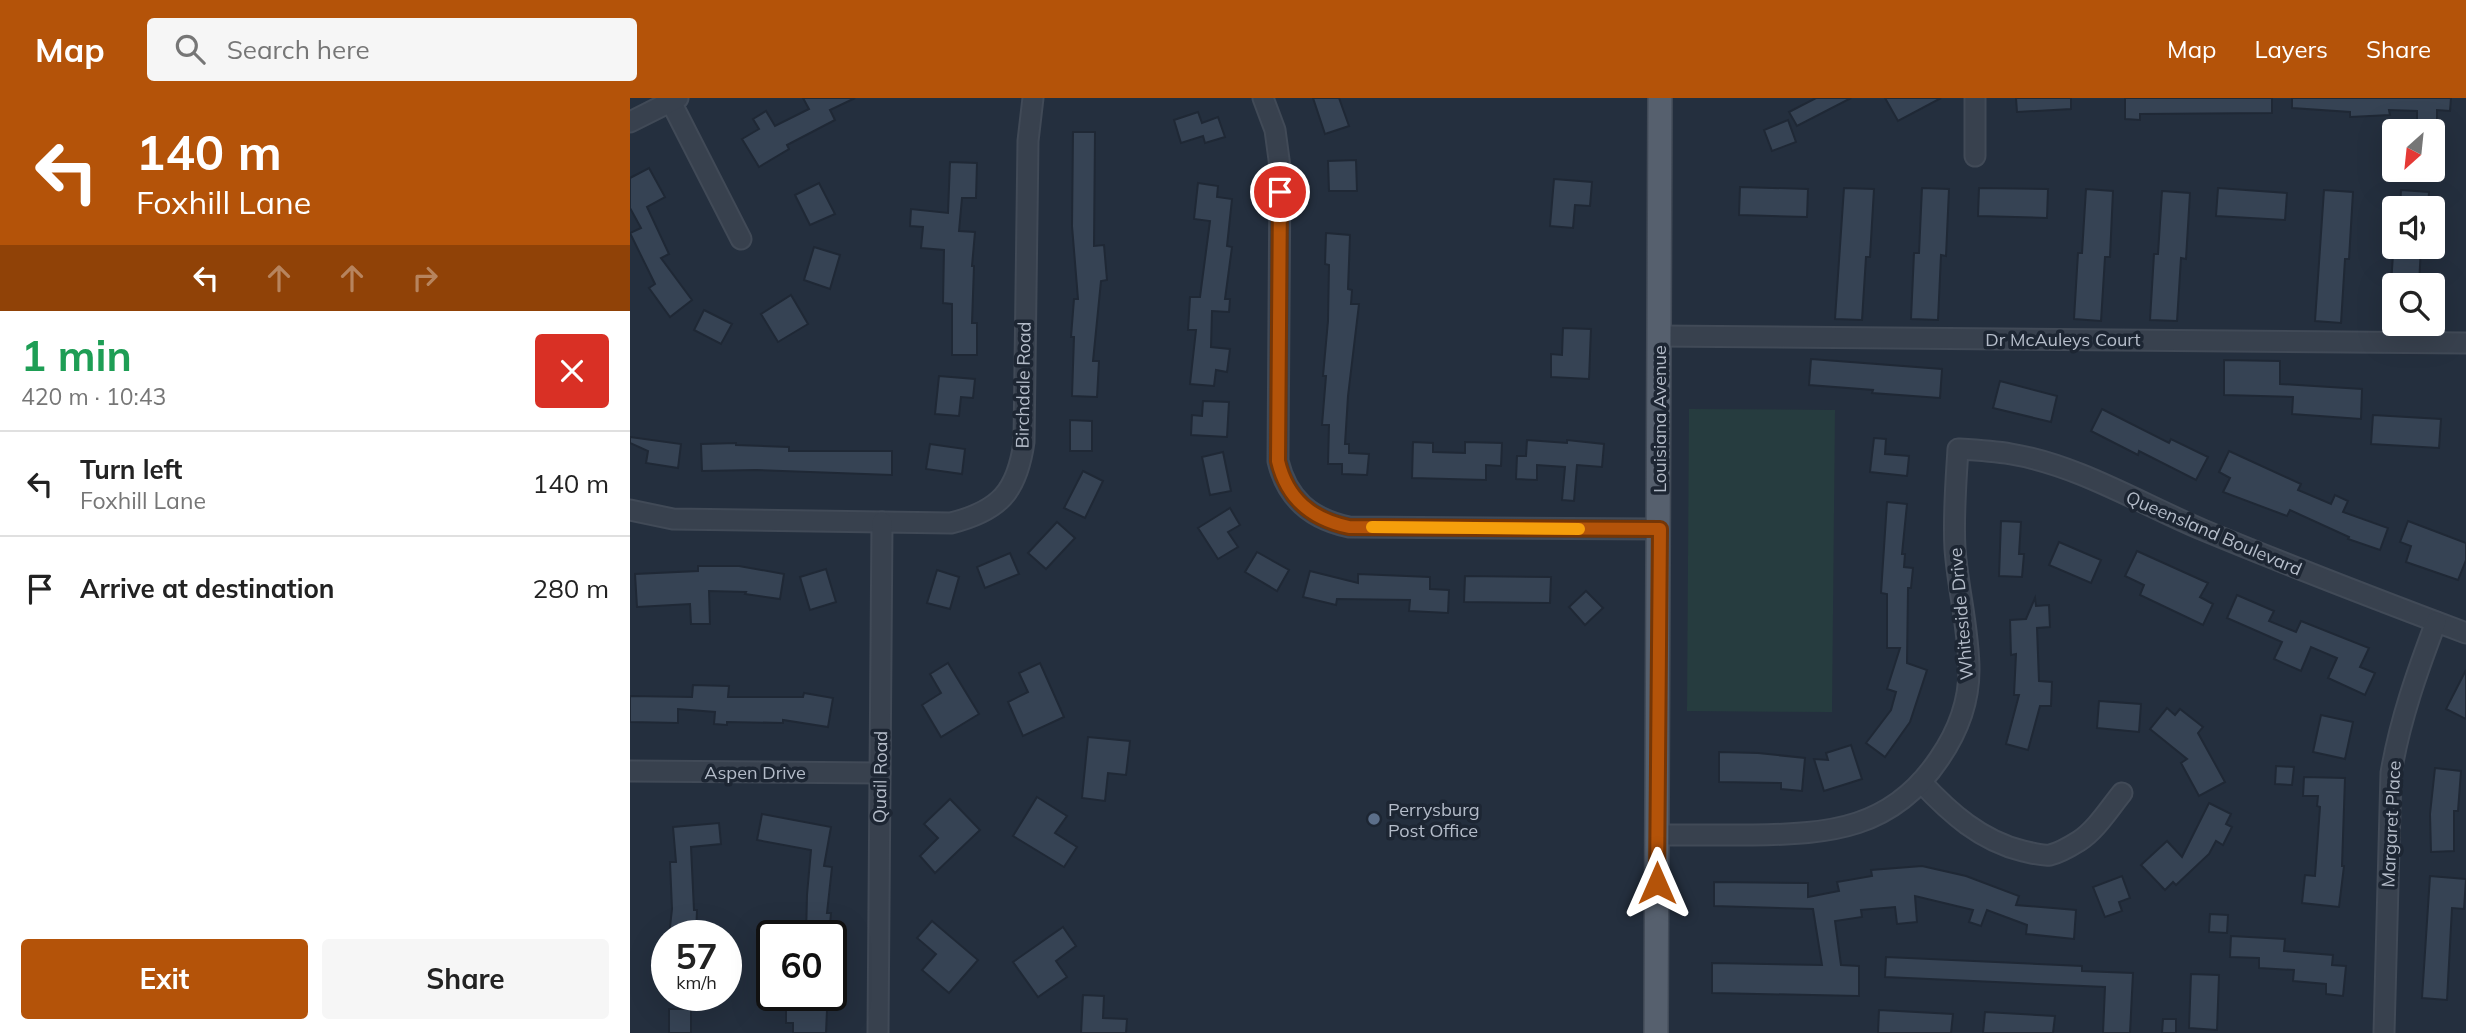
<!DOCTYPE html>
<html lang="en">
<head>
<meta charset="utf-8">
<style>
  :root { --surface:#fff; --page:#f6f6f6; --text:#222; --muted:#767676; --line:#e0e0e0; --accent:#b45309 }
  body { margin:0; font-family:Mulish,sans-serif; background:var(--page); color:var(--text); height:100vh; display:flex; flex-direction:column; font-size:26px; white-space:nowrap }
  * { box-sizing:border-box; margin:0 }
  p { font-size:23px; color:var(--muted) }
  .icon { flex:none; width:38px; height:38px; fill:none; stroke:currentColor; stroke-width:2; stroke-linecap:round; stroke-linejoin:round }
  .map { position:relative; flex:1; overflow:hidden }
  .details { display:flex; flex-direction:column; background:var(--surface); width:630px }
  .details>* { flex:none }
  .hud { background:#b45309; color:#fff; overflow:hidden }
  .needle { width:46px; rotate:207deg }
  .buttons { position:absolute; left:1752px; top:21px; display:grid; gap:14px }
  .buttons a { display:grid; place-items:center; width:63px; height:63px; border-radius:7px; background:var(--surface); box-shadow:0 7px 28px #0002; font-size:35px }
  .speed { position:absolute; left:21px; top:822px; display:flex; gap:14px; font-size:35px; font-weight:700; text-align:center }
  .speed>* { display:grid; place-content:center; width:91px; height:91px; border-radius:50%; background:var(--surface); box-shadow:0 7px 28px #0002; line-height:1 }
  .speed small { font-size:18px; font-weight:400 }
  .speed .limit { border:4px solid #111; border-radius:10px; background:#fff; color:#111 }
  .pin { position:absolute; display:grid; place-items:center; width:60px; height:60px; color:#fff; margin:-30px; border:4px solid #fff; border-radius:50%; box-shadow:0 2px 7px #0007 }
  .me { position:absolute; width:77px; margin:-38px; rotate:0deg; stroke-linejoin:round; filter:drop-shadow(0 0 5px #0008) }
  .turn { display:flex; align-items:center; gap:24px; height:147px; padding:0 21px; font-size:32px }
  .turn .icon { width:91px; height:91px; stroke-width:2.5 }
  .turn b { display:block; font-size:49px; line-height:60px }
  .lanes { display:flex; align-items:center; height:66px; padding:0 21px; background:#0003; justify-content:center; gap:35px; direction:ltr }
  .lanes .off { opacity:.35 }
  .round { display:grid; place-items:center; flex:none; width:74px; height:74px; border-radius:7px; background:var(--page) }
  .summary { display:flex; align-items:center; justify-content:space-between; height:119px; padding:0 21px }
  h1 { font-size:42px; font-weight:700; line-height:52px; color:#1e9e55 }
  .button { display:flex; gap:14px; margin-top:auto; padding:14px 21px }
  .button a { flex:1; height:80px; border-radius:7px; background:var(--accent); color:#fff; font-size:28px; font-weight:700; line-height:80px; text-align:center }
  .button a+a { background:var(--page); color:var(--text) }
  ul { padding:0; list-style:none }
  li { display:flex; align-items:center; gap:21px; height:105px; padding:0 21px; border-top:2px solid var(--line) }
  li div { flex:1 }
  li b { display:block; font-size:26px }
  li em { font-style:normal }
  header { display:flex; align-items:center; gap:42px; box-sizing:border-box; height:98px; padding:0 35px; background:var(--accent); color:#fff }
  header strong { font-size:33px }
  nav { display:flex; gap:38px; margin-inline-start:auto; font-size:24px }
  .search { width:490px; height:63px; background:var(--page); display:flex; align-items:center; gap:18px; box-sizing:border-box; padding:0 24px; border-radius:7px; color:var(--muted); font-size:26px }
  main { display:flex; flex:1; min-height:0 }
  .map>svg:first-child { display:block }
  .green { fill:#263c3f }
  .building { fill:#364354; stroke:#1f2835; stroke-width:2 }
  .lines { fill:none; stroke-linecap:round; stroke-linejoin:round }
  .minor-casing { stroke:#414a57; stroke-width:23 }
  .major-casing { stroke:#414a57; stroke-width:26 }
  .minor { stroke:#38414e; stroke-width:19 }
  .major { stroke:#56606e; stroke-width:23 }
  .route-casing { stroke:#753606; stroke-width:18 }
  .route { stroke:#b45309; stroke-width:12 }
  .slow { stroke:#f59e0b; stroke-width:12 }
  .service-dot { fill:#5c6f8a; stroke:#1d2633; stroke-width:2.5 }
  .labels { text-anchor:middle; dominant-baseline:central; stroke-width:7; stroke-linejoin:round; paint-order:stroke }
  .street-label { font-size:18px; fill:#b4bcc9; stroke:#1d2633 }
  .poi-label { font-size:18px; fill:#b4bcc9; stroke:#1d2633; text-anchor:start }
</style>
</head>
<body>
<header>
<strong>Map</strong>
<div class="search"><svg class="icon" aria-label="search" viewBox="0 0 24 24"><circle cx="10" cy="10" r="6"/><path d="M15 15l6 6"/></svg>Search here</div>
<nav><a>Map</a><a>Layers</a><a>Share</a></nav>
</header>
<main>
<section class="details">
<div class="hud">
<div class="turn"><svg class="icon" aria-label="left" viewBox="0 0 24 24"><path d="M17 20v-9H6M10 6l-5 5 5 5"/></svg><div><b>140 m</b>Foxhill Lane</div></div>
<div class="lanes"><svg class="icon" aria-label="left" viewBox="0 0 24 24"><path d="M17 20v-9H6M10 6l-5 5 5 5"/></svg><svg class="icon off" aria-label="ahead" viewBox="0 0 24 24"><path d="M12 20V5M6 11l6-6 6 6"/></svg><svg class="icon off" aria-label="ahead" viewBox="0 0 24 24"><path d="M12 20V5M6 11l6-6 6 6"/></svg><svg class="icon off" aria-label="right" viewBox="0 0 24 24"><path d="M7 20v-9h11M14 6l5 5-5 5"/></svg></div>
</div>
<div class="summary"><div><h1>1 min</h1><p>420 m · 10:43</p></div><a class="round" style="background:#d93025;color:#fff"><svg class="icon" aria-label="close" viewBox="0 0 24 24"><path d="M6 6l12 12M18 6L6 18"/></svg></a></div>
<ul>
<li><svg class="icon" aria-label="left" viewBox="0 0 24 24"><path d="M17 20v-9H6M10 6l-5 5 5 5"/></svg><div><b>Turn left</b><p>Foxhill Lane</p></div><em>140 m</em></li>
<li><svg class="icon" aria-label="arrive" viewBox="0 0 24 24"><path d="M6 21V4h12l-3 4 3 4H6"/></svg><div><b>Arrive at destination</b></div><em>280 m</em></li>
</ul>
<div class="button"><a>Exit</a><a>Share</a></div>
</section>
<div class="map">
<svg width="1836" height="935" viewBox="0 0 1836 935">
  <rect width="100%" height="100%" fill="#242f3e"/>
  <path class="green" d="M1059,311l146,1 -3,302 -145,-1z"/>
  <g class="building">
    <path d="M173,0h52l-25,12 5,10 -48,25 2,4 -30,18 -17,-28 17,-10 -6,-10 13,-8 9,15 34,-17z"/>
    <path d="M683,0h26l10,28 -24,8z"/>
    <path d="M1186,0h35l-54,28 -8,-14z"/>
    <path d="M1255,0h56l-43,23z"/>
    <path d="M1386,0h55v11l-54,3z"/>
    <path d="M1495,0h147v15l-132,1v6l-15,-1z"/>
    <path d="M1662,0h159l-1,13 -13,-1v12h-20v-11l-28,-1 1,5 -40,2v-5l-58,-4z"/>
    <path d="M568,14l4,11 16,-6 7,20 -20,6 -2,-7 -22,7 -7,-23z"/>
    <path d="M1158,22l8,22 -24,9 -8,-21z"/>
    <path d="M443,34h22l-1,114 10,-1 3,35 -6,1 -8,80h6l-2,36 -25,-1 2,-59h-3l3,-38h4l-6,-73z"/>
    <path d="M726,62l1,31h-28l-1,-30z"/>
    <path d="M320,64l27,1 -1,35h-14l-3,33 16,1 -3,34h2l-2,57h5v32h-25v-51l-9,-1 1,-53 -23,-2 2,-21 -13,-1 1,-17 37,4z"/>
    <path d="M19,70l16,29 -18,10 22,47 -8,4 31,42 -22,17 -21,-29 6,-4 -25,-51 11,-5 -11,-20v-30z"/>
    <path d="M924,81l38,3 -2,24 -15,-1 -2,23 -23,-2z"/>
    <path d="M189,85l16,31 -25,11 -15,-30z"/>
    <path d="M568,85l20,3 -1,11 15,2 -5,47 5,1 -7,52h5l-1,13 -17,-1 -1,36 19,2 -3,23 -11,-2 -2,16 -24,-2 6,-54h-8l2,-33h10l10,-76 -16,-2z"/>
    <path d="M1110,89l68,2 -1,28 -68,-2z"/>
    <path d="M1214,90l30,1 -4,68h-4l-4,63 -27,-1z"/>
    <path d="M1292,90l27,1 -3,67 -5,-1 -3,65 -27,-1 3,-66h5z"/>
    <path d="M1349,90l69,1 -1,29 -69,-2z"/>
    <path d="M1588,90l69,5 -2,27 -69,-4z"/>
    <path d="M1456,91l27,2 -3,66h-5l-4,64 -27,-2 4,-66h4z"/>
    <path d="M1694,92l29,2 -4,67h-4l-4,64 -26,-2z"/>
    <path d="M1771,92l28,2 -1,16h-28z"/>
    <path d="M1532,93l28,2 -4,66 -5,-1 -4,63 -27,-1 4,-66h4z"/>
    <path d="M696,135l24,2 -2,54 4,1 -1,14h8l-11,92 -3,48h4v9l20,1 -2,21 -25,-1v-10h-14l1,-39h-7l4,-49h-3l5,-55 1,-56 -4,-1z"/>
    <path d="M184,149l26,8 -10,34 -26,-9z"/>
    <path d="M1768,149h23l-2,38h-28l2,-31h5z"/>
    <path d="M161,197l17,29 -30,18 -17,-28z"/>
    <path d="M74,212l28,14 -11,20 -27,-14z"/>
    <path d="M933,230l28,1 -2,50 -38,-2v-23l11,1z"/>
    <path d="M1181,261l131,10 -2,29 -68,-5 1,-3 -64,-5z"/>
    <path d="M1594,262l56,1v23l82,5 -1,30 -69,-5 1,-17 -69,-2z"/>
    <path d="M309,278l36,3 -2,19 -12,-1 -2,19 -24,-2z"/>
    <path d="M1370,283l57,15 -6,26 -58,-14z"/>
    <path d="M573,303l26,1 -2,35 -36,-2 1,-20 10,1z"/>
    <path d="M1472,311l67,34 2,-4 37,18 -12,23 -57,-29 -1,4 -47,-24z"/>
    <path d="M1743,317l68,4 -2,29 -68,-4z"/>
    <path d="M440,322l22,1v30h-22z"/>
    <path d="M0,339l51,7 -3,24 -32,-5 2,-12 -18,-8z"/>
    <path d="M1244,340l12,1 -1,15 24,2 -2,20 -37,-4z"/>
    <path d="M897,342l40,3v-3l37,4 -2,23 -25,-2 -3,36 -12,-1 3,-33 -28,-2v15l-21,-1 1,-23h9z"/>
    <path d="M783,344l20,1v9l32,1v-11l37,1 -1,23 -15,-1v15l-74,-2z"/>
    <path d="M106,345v2l53,2v4h103v24l-136,-5 -54,1 -1,-27z"/>
    <path d="M300,346l35,5 -3,25 -36,-5z"/>
    <path d="M1599,353l72,33 -3,6 33,14 4,-9 13,6 -5,11 45,16 -8,22 -32,-11 1,-2 -59,-27 -3,6 -64,-24 7,-14 -11,-6z"/>
    <path d="M593,354l8,39 -21,4 -8,-38z"/>
    <path d="M453,373l20,10 -18,37 -21,-10z"/>
    <path d="M1257,404l20,2 -5,50h3l-1,13 9,1 -2,20h-3l-1,75 20,7 -17,52 -25,35 -19,-14 25,-33 5,-18 -9,-3 13,-41h-13v-54l-6,-1z"/>
    <path d="M600,410l10,17 -12,7 10,15 -20,12 -20,-31z"/>
    <path d="M1371,423l20,1 -2,32h5l-2,23 -23,-1z"/>
    <path d="M1778,423l58,22v17l-8,20 -52,-18 5,-16 -11,-4z"/>
    <path d="M427,424l18,16 -29,31 -18,-16z"/>
    <path d="M1429,444l42,18 -10,23 -42,-18z"/>
    <path d="M1507,453l71,32 -8,14 13,7 -10,21 -63,-30 4,-10 -19,-9z"/>
    <path d="M627,454l32,18 -12,21 -32,-19z"/>
    <path d="M380,455l9,21 -34,14 -8,-21z"/>
    <path d="M68,468h41l45,8 -4,25 -35,-5 1,-2 -37,-1 1,33h-19l-1,-20 -53,3 -2,-33 63,-3z"/>
    <path d="M196,471l10,33 -26,8 -10,-33z"/>
    <path d="M307,472l22,7 -9,32 -23,-6z"/>
    <path d="M680,473l48,12v-9l72,3v12l19,1 -1,23 -39,-2 1,-11 -73,-1 -1,6 -33,-8z"/>
    <path d="M835,478l86,1 -1,26 -86,-1z"/>
    <path d="M956,493l17,17 -18,17 -16,-18z"/>
    <path d="M1607,497l37,16 -5,10 27,11 5,-11 68,27 -9,19 15,6 -10,22 -37,-17 9,-20 -26,-11 -10,24 -27,-12 8,-17 -55,-24z"/>
    <path d="M1405,500l1,8 13,-1 1,22 -13,1 2,53 13,1 -1,24h-11l-12,44 -22,-6 13,-49h-5l2,-41 -5,1 -1,-35 16,-1z"/>
    <path d="M318,565l31,51 -38,23 -19,-32 19,-12 -11,-19z"/>
    <path d="M410,565l24,54 -41,19 -15,-34 20,-10 -9,-19z"/>
    <path d="M1836,572v49l-20,-10z"/>
    <path d="M63,587l36,1 -1,11h75l1,-4 29,5 -5,29 -45,-7v3l-56,-1v3l-13,-1 1,-12 -37,-3v14l-48,-1v-26l62,1z"/>
    <path d="M1469,603l42,3 -2,28 -42,-4z"/>
    <path d="M1537,610l8,7 5,-6 23,18 -5,6 27,49 -26,14 -18,-33 6,-4 -37,-30z"/>
    <path d="M1691,617l32,7 -8,37 -32,-7z"/>
    <path d="M458,639l42,4 -4,34 -18,-2 -3,28 -23,-3z"/>
    <path d="M1221,647l11,34 -38,12 -10,-32 14,1 -2,-7z"/>
    <path d="M1089,654l39,1 47,5 -3,33 -21,-2v-6l-62,-1z"/>
    <path d="M1646,668l18,1 -2,18 -17,-1z"/>
    <path d="M1805,670l26,3 -3,40h-4v40l-23,1 -1,-38z"/>
    <path d="M1674,679l41,1 -3,88h2l-5,41 -37,-4 3,-28 10,1 5,-69 -3,-1 1,-10h-15z"/>
    <path d="M407,699l30,19 -12,17 22,14 -13,20 -51,-31z"/>
    <path d="M320,701l30,31 -45,43 -15,-17 18,-18 -14,-14z"/>
    <path d="M1579,705l22,11 -5,10 6,3 -9,18 -7,-4 -7,13 -33,31 -3,-3 -8,8 -24,-25 26,-24 15,16z"/>
    <path d="M132,716l69,13 -7,39 8,1 -5,46h4l-2,23h-23l1,-41 4,-45 -54,-10z"/>
    <path d="M89,725l2,21 -30,3 3,63h3l-1,26h-27l3,-27 -2,-47h6l-3,-35z"/>
    <path d="M1292,768l44,10 53,20 -3,9 60,5 -2,29 -48,-5 1,-9 -40,-15 -6,16 -12,-4 4,-12 -58,-14 2,26 -20,2 -2,-17 -34,3 1,7 -27,4 6,44 18,1v30l-147,-3v-30l110,2 -9,-56 -99,-3v-24l94,1v14l31,-6 -2,-9 35,-6 -1,-6z"/>
    <path d="M1492,778l8,22 -11,4 3,9 -17,6 -12,-30z"/>
    <path d="M1800,778l36,3 -2,30 -12,-1 -5,92 -25,-2z"/>
    <path d="M1580,816l18,1 -1,18 -18,-1z"/>
    <path d="M302,823l46,39 -29,33 -27,-23 14,-16 -19,-16z"/>
    <path d="M433,829l13,19 -20,15 11,16 -29,20 -25,-35z"/>
    <path d="M1601,838l54,3 -1,12 49,4 -1,10 14,1 -3,30 -17,-2v-10l-33,-3 1,-11 -35,-2v-10l-29,-1z"/>
    <path d="M1256,859l196,9v5l51,2 -3,60h-27l2,-46 -220,-10z"/>
    <path d="M1561,876l28,1 -2,55 -28,-2z"/>
    <path d="M453,897l21,1 -1,22 24,1 -1,14h-45z"/>
    <rect x="39" y="911" width="22" height="24"/>
    <path d="M156,912h41l-1,23h-33v-10h-7z"/>
    <path d="M1249,912l74,4 -2,19h-73z"/>
    <path d="M1355,914l70,4 -2,17h-70z"/>
    <path d="M1533,921h13v14h-14z"/>
  </g>
  <g class="lines">
    <defs>
      <g id="minor">
        <path d="M633,0l12,32 5,37 -2,294c9,38 33,58 71,66l310,2"/>
        <path d="M41,4l70,137"/>
        <path d="M0,24l48,-24"/>
        <path d="M1345,58v-58"/>
        <path d="M1029,238l807,7"/>
        <path d="M0,412l43,9 278,4c48,-12 66,-31 73,-81l4,-301 5,-43"/>
        <path d="M0,673l250,2"/>
        <path d="M1291,684c29,31 60,59 102,69 9,2 18,5 27,4 9,-2 21,-9 29,-14 17,-11 30,-32 43,-48"/>
        <path d="M1028,737c31,0 63,0 95,0 77,-1 139,-6 186,-76 18,-26 30,-56 30,-89 0,-40 -11,-80 -14,-121 -2,-33 1,-67 3,-100 17,1 35,2 53,5 67,11 130,50 192,76 87,36 175,70 263,103"/>
        <path d="M248,935l4,-511"/>
        <path d="M1754,935l7,-260c9,-53 26,-101 45,-151"/>
      </g>
      <path id="major" d="M1026,935l4,-935"/>
    </defs>
    <use href="#minor" class="minor-casing"/>
    <use href="#major" class="major-casing"/>
    <use href="#minor" class="minor"/>
    <use href="#major" class="major"/>
  </g>
  <g class="lines">
    <defs>
      <path id="route" d="M650,94l-2,269c9,38 33,58 71,66l311,2 -3,354"/>
    </defs>
    <use href="#route" class="route-casing"/>
    <use href="#route" class="route"/>
    <path class="slow" d="M742,429l207,2"/>
  </g>
  <circle class="service-dot" cx="744" cy="721" r="7"/>
  <g class="labels">
    <g class="street-label">
      <text x="1433" y="241">Dr McAuleys Court</text>
      <text transform="translate(393 287) rotate(-89)">Birchdale Road</text>
      <text transform="translate(1029 321) rotate(-90)">Louisiana Avenue</text>
      <text transform="translate(1584 435) rotate(23)">Queensland Boulevard</text>
      <text transform="translate(1331 516) rotate(-95)">Whiteside Drive</text>
      <text x="125" y="674">Aspen Drive</text>
      <text transform="translate(250 679) rotate(-89)">Quail Road</text>
      <text transform="translate(1761 726) rotate(-87)">Margaret Place</text>
    </g>
    <g class="poi-label">
      <text x="758" y="711">Perrysburg<tspan x="758" dy="21">Post Office</tspan></text>
    </g>
  </g>
</svg>
<div class="buttons">
<a><svg class="needle" viewBox="-14 -14 28 28"><path d="M0-13l5 13h-10z" fill="#e53935"/><path d="M0 13l5-13h-10z" fill="#767676"/></svg></a>
<a><svg class="icon" aria-label="sound" viewBox="0 0 24 24"><path d="M4 9h4l5-4v14l-5-4H4zM17 9q2 3 0 6"/></svg></a>
<a><svg class="icon" aria-label="search" viewBox="0 0 24 24"><circle cx="10" cy="10" r="6"/><path d="M15 15l6 6"/></svg></a>
</div>
<div class="speed"><div>57<small>km/h</small></div><div class="limit">60</div></div>
<div class="pin" style="left:650px;top:94px;background:#d93025"><svg class="icon" aria-label="arrive" viewBox="0 0 24 24"><path d="M6 21V4h12l-3 4 3 4H6"/></svg></div>
<svg class="me" style="left:1027px;top:785px" viewBox="-20 -20 40 40"><path d="M0-17L14 15 0 8-14 15z" fill="#b45309" stroke="#fff" stroke-width="4"/></svg>
</div>
</main>
</body>
</html>
